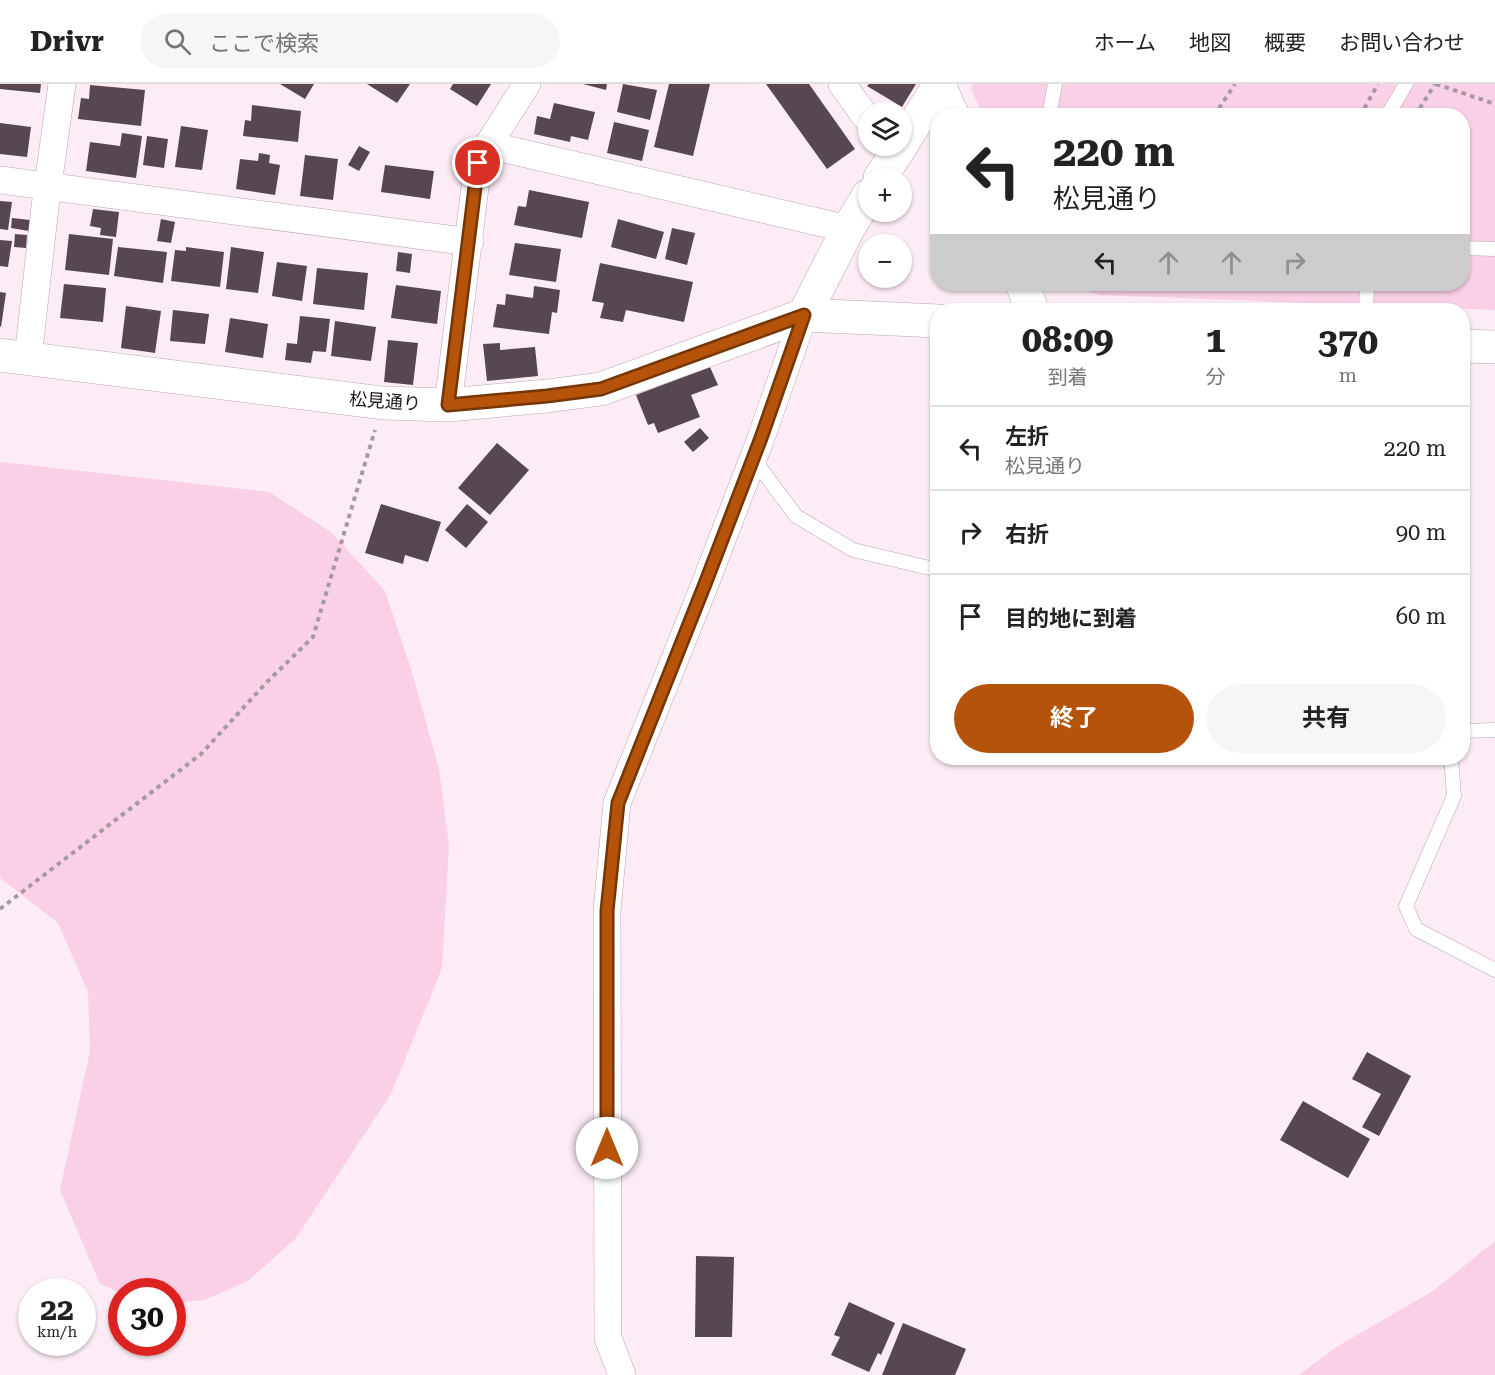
<!DOCTYPE html>
<html lang="ja">
<head>
<meta charset="utf-8">
<style>
  :root { --surface:#fff; --page:#f6f6f6; --text:#222; --muted:#767676; --line:#e0e0e0; --accent:#b45309 }
  body { margin:0; font-family:"Roboto Serif","Noto Sans JP",serif; background:var(--page); color:var(--text); height:100vh; display:flex; flex-direction:column; font-size:22px; white-space:nowrap }
  * { box-sizing:border-box; margin:0 }
  p { font-size:20px; color:var(--muted) }
  .icon { flex:none; width:33px; height:33px; fill:none; stroke:currentColor; stroke-width:2; stroke-linecap:round; stroke-linejoin:round }
  .map { position:relative; flex:1; overflow:hidden }
  .panel { position:absolute; left:930px; top:219px; width:540px; height:462px; display:flex; flex-direction:column; background:var(--surface); border-radius:24px; box-shadow:0 2px 4px #0004 }
  .panel>* { flex:none }
  .top-card { position:absolute; left:930px; top:24px; width:540px; height:183px; border-radius:24px; box-shadow:0 2px 4px #0004; background:#fff; color:var(--text); overflow:hidden }
  .controls { position:absolute; left:858px; top:18px; display:grid; gap:12px }
  .controls a { display:grid; place-items:center; width:54px; height:54px; border-radius:50%; background:var(--surface); box-shadow:0 2px 4px #0004; font-size:30px }
  .speed { position:absolute; left:18px; top:1194px; display:flex; gap:12px; font-size:30px; font-weight:700; text-align:center }
  .speed>* { display:grid; place-content:center; width:78px; height:78px; border-radius:50%; background:var(--surface); box-shadow:0 2px 4px #0004; line-height:1 }
  .speed small { font-size:15px; font-weight:400 }
  .speed .limit { border:9px solid #d22; background:#fff; color:#111 }
  .pin { position:absolute; display:grid; place-items:center; width:51px; height:51px; color:#fff; margin:-26px; border:3px solid #fff; border-radius:50%; box-shadow:0 2px 6px #0007 }
  .me { position:absolute; width:66px; margin:-33px; rotate:0deg; stroke-linejoin:round; filter:drop-shadow(0 0 4px #0008) }
  .turn { display:flex; align-items:center; gap:21px; height:126px; padding:0 24px; font-size:27px }
  .turn .icon { width:78px; height:78px; stroke-width:2.5 }
  .turn b { display:block; font-size:42px; line-height:51px }
  .lanes { display:flex; align-items:center; height:57px; padding:0 24px; background:#0003; justify-content:center; gap:30px; direction:ltr }
  .lanes .off { opacity:.35 }
  .eta { display:flex; justify-content:space-evenly; align-items:center; height:102px; text-align:center }
  .eta b { font-size:36px; font-weight:700; line-height:42px }
  .button { display:flex; gap:12px; margin-top:auto; padding:12px 24px }
  .button a { flex:1; height:69px; border-radius:36px; background:var(--accent); color:#fff; font-size:24px; font-weight:700; line-height:69px; text-align:center }
  .button a+a { background:var(--page); color:var(--text) }
  ul { padding:0; list-style:none }
  li { display:flex; align-items:center; gap:18px; height:84px; padding:0 24px; border-top:2px solid var(--line) }
  li div { flex:1 }
  li b { display:block; font-size:22px }
  li em { font-style:normal }
  header { display:flex; align-items:center; gap:36px; box-sizing:border-box; height:84px; padding:0 30px; background:var(--surface); border-bottom:2px solid var(--line) }
  header strong { font-size:28px }
  nav { display:flex; gap:33px; margin-inline-start:auto; font-size:21px }
  .search { width:420px; height:54px; background:var(--page); display:flex; align-items:center; gap:15px; box-sizing:border-box; padding:0 21px; border-radius:33px; color:var(--muted); font-size:22px }
  .map>svg:first-child { display:block }
  .green { fill:#fad0e6 }
  .building { fill:#584750 }
  .lines { fill:none; stroke-linecap:round; stroke-linejoin:round }
  .service-casing { stroke:#baa6b1; stroke-width:15 }
  .minor-casing { stroke:#baa6b1; stroke-width:28 }
  .tertiary-casing { stroke:#baa6b1; stroke-width:34 }
  .path { stroke:#a799a0; stroke-width:4; stroke-dasharray:4.5 4.5; stroke-linecap:butt }
  .service { stroke:#fff; stroke-width:14 }
  .minor { stroke:#fff; stroke-width:27 }
  .tertiary { stroke:#fff; stroke-width:33 }
  .route-casing { stroke:#753606; stroke-width:15 }
  .route { stroke:#b45309; stroke-width:10 }
  .labels { text-anchor:middle; dominant-baseline:central; stroke-width:6; stroke-linejoin:round; paint-order:stroke }
  .street-label { font-size:18px; fill:#1f171b; stroke:#fff }
</style>
</head>
<body>
<header>
<strong>Drivr</strong>
<div class="search"><svg class="icon" aria-label="search" viewBox="0 0 24 24"><circle cx="10" cy="10" r="6"/><path d="M15 15l6 6"/></svg>ここで検索</div>
<nav><a>ホーム</a><a>地図</a><a>概要</a><a>お問い合わせ</a></nav>
</header>
<div class="map">
<svg width="1495" height="1291" viewBox="0 0 1495 1291">
  <rect width="100%" height="100%" fill="#fdecf5"/>
  <g class="green">
    <path d="M973,0h522v226l-394,-15 -39,-11h400v-168l-480,-1 -11,-27z"/>
    <path d="M0,378l269,30 62,40 54,59 26,78 28,100 10,77 -7,122 -51,126 -95,144 -48,43 -44,19 -31,3 -1,-11 -51,1 -21,-9 -40,-94 30,-139 -2,-59 -30,-69 -58,-45z"/>
    <path d="M1495,1157v134h-196l39,-29 95,-55z"/>
  </g>
  <g class="building">
    <path d="M0,0h41l-1,9 -40,-4z"/>
    <path d="M280,0h34l-9,15z"/>
    <path d="M367,0h43l-13,19z"/>
    <path d="M453,0h38l-14,22 -27,-17z"/>
    <path d="M583,0h24l-1,6z"/>
    <path d="M623,0l34,6 -7,30 -33,-8z"/>
    <path d="M669,0h41l-17,72 -39,-9z"/>
    <path d="M766,0h43l46,65 -28,20z"/>
    <path d="M869,0h47l-14,23 -35,-21z"/>
    <path d="M90,1l55,5 -4,36 -63,-7 3,-21 8,1z"/>
    <path d="M554,19l41,9 -7,28 -17,-4 -1,6 -36,-8 3,-18 13,3z"/>
    <path d="M252,21l49,6 -3,31 -55,-6 2,-16 6,1z"/>
    <path d="M614,38l35,8 -7,31 -35,-8z"/>
    <path d="M0,39l31,4 -4,30 -27,-3z"/>
    <path d="M181,42l27,4 -6,40 -27,-3z"/>
    <path d="M122,49l20,3 -6,42 -50,-7 4,-29 30,4z"/>
    <path d="M147,52l21,3 -4,29 -21,-3z"/>
    <path d="M359,62l11,6 -11,19 -11,-6z"/>
    <path d="M259,69l11,2 -1,8 11,2 -5,30 -39,-6 4,-30 18,2z"/>
    <path d="M305,71l33,4 -5,41 -33,-4z"/>
    <path d="M385,81l49,6 -4,28 -49,-7z"/>
    <path d="M529,106l60,12 -7,36 -68,-13 4,-19 8,1z"/>
    <path d="M0,117l12,1 -4,28 -8,-1z"/>
    <path d="M93,125l26,3 -3,25 -16,-2 1,-7 -11,-2z"/>
    <path d="M12,134l18,2 -1,11 -18,-3z"/>
    <path d="M161,135l14,3 -4,21 -14,-2z"/>
    <path d="M618,135l46,13 -8,27 -45,-12z"/>
    <path d="M672,144l23,5 -8,32 -22,-6z"/>
    <path d="M15,150l12,1 -1,13 -12,-1z"/>
    <path d="M69,150l44,5 -4,36 -44,-5z"/>
    <path d="M0,156l12,1 -4,26 -8,-1z"/>
    <path d="M515,159l46,6 -5,33 -47,-7z"/>
    <path d="M118,163l49,5 -4,31 -49,-7z"/>
    <path d="M186,163l38,5 -4,35 -49,-6 4,-31 11,1z"/>
    <path d="M231,163l33,5 -6,41 -32,-4z"/>
    <path d="M398,168l14,2 -2,19 -14,-2z"/>
    <path d="M277,178l30,4 -5,35 -30,-5z"/>
    <path d="M600,179l93,19 -9,40 -58,-12 -3,12 -23,-4 4,-15 -12,-2z"/>
    <path d="M317,184l51,5 -4,37 -51,-6z"/>
    <path d="M64,200l42,4 -3,34 -43,-4z"/>
    <path d="M396,201l45,6 -4,33 -46,-6z"/>
    <path d="M534,202l26,4 -3,23 -5,-1 -3,22 -56,-7 4,-23 8,1 1,-11 27,4z"/>
    <path d="M0,208l6,1 -5,34 -1,-1z"/>
    <path d="M126,222l35,5 -6,42 -34,-5z"/>
    <path d="M173,226l36,4 -4,30 -35,-3z"/>
    <path d="M300,232l30,3 -4,33 -13,-1 -2,12 -26,-3 2,-17 10,1z"/>
    <path d="M230,234l38,6 -5,34 -38,-6z"/>
    <path d="M335,237l41,6 -5,34 -40,-5z"/>
    <path d="M388,256l30,3 -5,42 -29,-3z"/>
    <path d="M500,259v7l35,-3 3,29 -51,5 -4,-37z"/>
    <path d="M710,283l8,18 -27,10 9,22 -42,16 -4,-10 -6,2 -12,-30z"/>
    <path d="M700,344l9,10 -16,14 -9,-10z"/>
    <path d="M497,359l32,27 -39,45 -32,-27z"/>
    <path d="M381,420l60,18 -13,40 -23,-7 -2,9 -38,-11z"/>
    <path d="M467,420l21,18 -22,26 -21,-18z"/>
    <path d="M1367,968l44,24 -32,60 -17,-9 19,-33 -29,-15z"/>
    <path d="M1303,1017l67,38 -22,39 -68,-38z"/>
    <path d="M696,1172l38,1 -2,80h-37z"/>
    <path d="M849,1218l46,21 -14,32 -3,-2 -9,19 -38,-17 9,-18 -6,-2z"/>
    <path d="M903,1239l63,26 -11,26h-73z"/>
  </g>
  <g class="lines">
    <defs>
      <g id="service">
        <path d="M1049,32l6,-32"/>
        <path d="M1387,32l19,-32"/>
        <path d="M1462,164l33,1"/>
        <path d="M1366,226l1,-26"/>
        <path d="M753,374l43,58 57,34 85,20"/>
        <path d="M1462,647l33,-1"/>
        <path d="M1451,674l3,38 -48,110 10,23 79,41"/>
      </g>
      <g id="minor">
        <path d="M842,0l26,36"/>
        <path d="M488,61l360,84"/>
        <path d="M0,96l470,62"/>
        <path d="M28,274l17,-151 17,-123"/>
        <path d="M448,321l30,-242 10,-18 39,-61"/>
        <path d="M622,1291l-14,-37 -1,-427 10,-108 88,-219 56,-146 43,-123"/>
      </g>
      <g id="tertiary">
        <path d="M939,1l14,31"/>
        <path d="M902,60l38,-60"/>
        <path d="M880,94l21,-32"/>
        <path d="M1022,200l10,26"/>
        <path d="M804,231l134,6"/>
        <path d="M1462,262l33,1"/>
        <path d="M0,271l383,48 65,2 99,-9 54,-7 203,-74 44,-86 20,-33"/>
      </g>
    </defs>
    <use href="#service" class="service-casing"/>
    <use href="#minor" class="minor-casing"/>
    <use href="#tertiary" class="tertiary-casing"/>
    <g class="path">
      <path d="M1436,0l59,20"/>
      <path d="M1214,32l21,-32"/>
      <path d="M1360,32l18,-32"/>
      <path d="M1415,32l20,-32"/>
      <path d="M0,825l201,-155 66,-72 46,-45 62,-207"/>
    </g>
    <use href="#service" class="service"/>
    <use href="#minor" class="minor"/>
    <use href="#tertiary" class="tertiary"/>
  </g>
  <g class="lines">
    <defs>
      <path id="route" d="M478,79l-30,242 99,-9 54,-7 203,-74 -43,123 -56,146 -87,219 -11,108v237"/>
    </defs>
    <use href="#route" class="route-casing"/>
    <use href="#route" class="route"/>
  </g>
  <g class="labels">
    <g class="street-label">
      <text transform="translate(385 317) rotate(4)">松見通り</text>
    </g>
  </g>
</svg>
<div class="controls">
<a><svg class="icon" aria-label="layers" viewBox="0 0 24 24"><path d="M12 4l9 5-9 5-9-5zM3 14l9 5 9-5"/></svg></a>
<a>+</a>
<a>−</a>
</div>
<div class="speed"><div>22<small>km/h</small></div><div class="limit">30</div></div>
<div class="pin" style="left:478px;top:79px;background:#d93025"><svg class="icon" aria-label="arrive" viewBox="0 0 24 24"><path d="M6 21V4h12l-3 4 3 4H6"/></svg></div>
<svg class="me" style="left:607px;top:1064px" viewBox="-20 -20 40 40"><circle r="19" fill="#fff"/><path d="M0-13L10 11 0 6-10 11z" fill="#b45309"/></svg>
<div class="top-card">
<div class="turn"><svg class="icon" aria-label="left" viewBox="0 0 24 24"><path d="M17 20v-9H6M10 6l-5 5 5 5"/></svg><div><b>220 m</b>松見通り</div></div>
<div class="lanes"><svg class="icon" aria-label="left" viewBox="0 0 24 24"><path d="M17 20v-9H6M10 6l-5 5 5 5"/></svg><svg class="icon off" aria-label="ahead" viewBox="0 0 24 24"><path d="M12 20V5M6 11l6-6 6 6"/></svg><svg class="icon off" aria-label="ahead" viewBox="0 0 24 24"><path d="M12 20V5M6 11l6-6 6 6"/></svg><svg class="icon off" aria-label="right" viewBox="0 0 24 24"><path d="M7 20v-9h11M14 6l5 5-5 5"/></svg></div>
</div>
<section class="panel">
<div class="eta">
<div><b>08:09</b><p>到着</p></div>
<div><b>1</b><p>分</p></div>
<div><b>370</b><p>m</p></div>
</div>
<ul>
<li><svg class="icon" aria-label="left" viewBox="0 0 24 24"><path d="M17 20v-9H6M10 6l-5 5 5 5"/></svg><div><b>左折</b><p>松見通り</p></div><em>220 m</em></li>
<li><svg class="icon" aria-label="right" viewBox="0 0 24 24"><path d="M7 20v-9h11M14 6l5 5-5 5"/></svg><div><b>右折</b></div><em>90 m</em></li>
<li><svg class="icon" aria-label="arrive" viewBox="0 0 24 24"><path d="M6 21V4h12l-3 4 3 4H6"/></svg><div><b>目的地に到着</b></div><em>60 m</em></li>
</ul>
<div class="button"><a>終了</a><a>共有</a></div>
</section>
</div>
</body>
</html>
